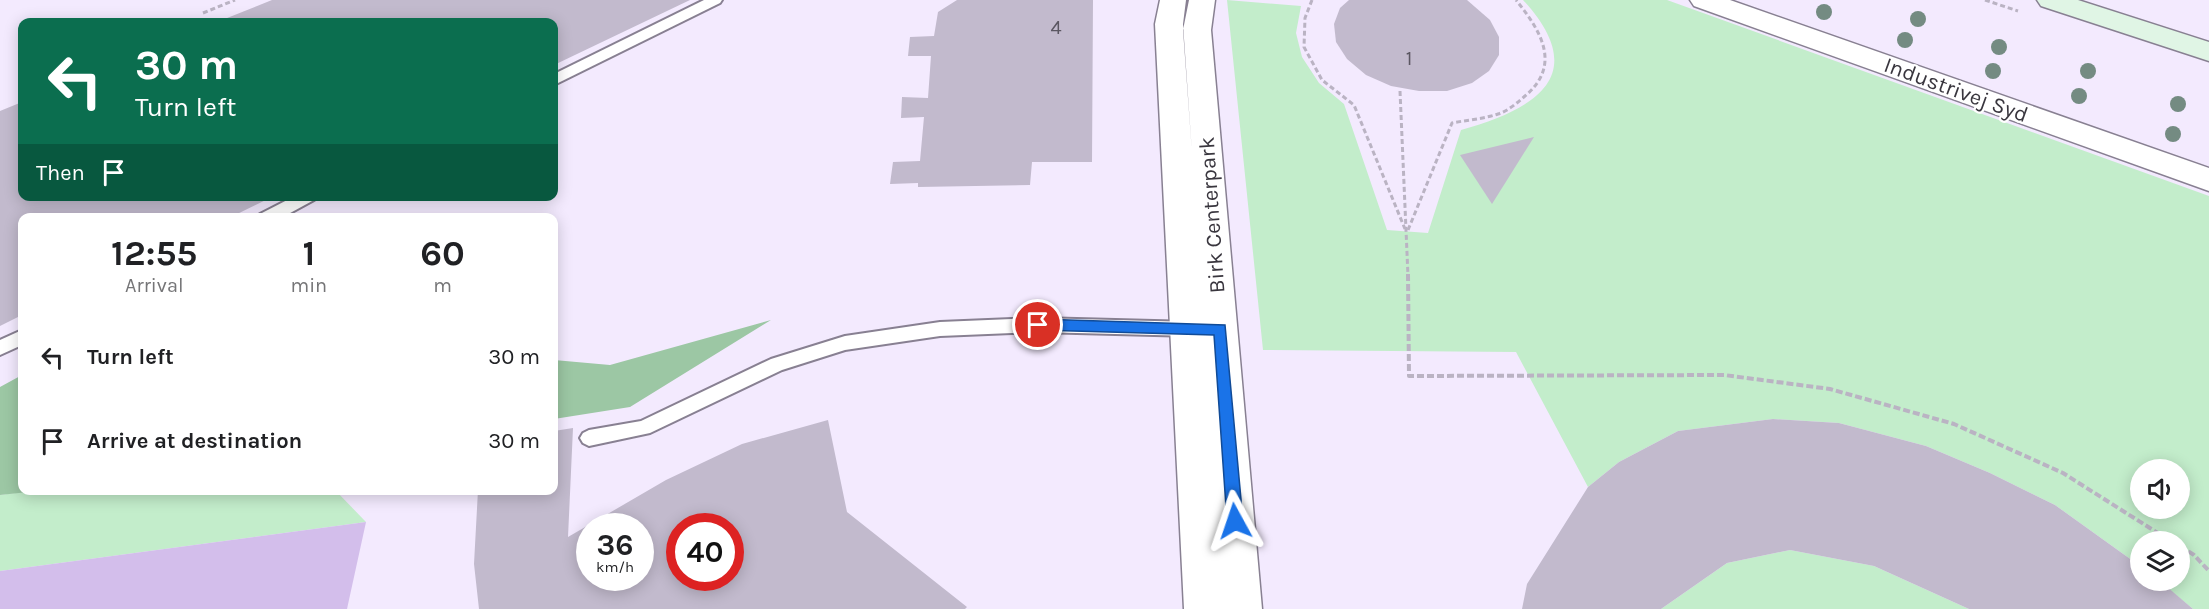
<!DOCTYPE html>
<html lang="en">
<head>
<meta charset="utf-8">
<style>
  :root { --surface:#fff; --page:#f6f6f6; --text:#202124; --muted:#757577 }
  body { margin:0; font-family:Karla,sans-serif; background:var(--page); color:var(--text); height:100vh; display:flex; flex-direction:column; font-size:22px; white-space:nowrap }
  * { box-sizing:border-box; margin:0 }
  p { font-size:20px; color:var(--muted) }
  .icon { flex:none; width:33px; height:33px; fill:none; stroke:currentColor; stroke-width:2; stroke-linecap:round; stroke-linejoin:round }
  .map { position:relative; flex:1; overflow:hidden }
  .details { position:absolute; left:18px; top:213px; width:540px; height:282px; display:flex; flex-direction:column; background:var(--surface); border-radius:12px; box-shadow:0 3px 15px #0003 }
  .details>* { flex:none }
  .hud { position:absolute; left:18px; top:18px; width:540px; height:183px; border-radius:12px; box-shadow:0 3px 15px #0003; background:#0b6e4f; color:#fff; overflow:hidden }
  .fabs { position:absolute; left:2130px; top:459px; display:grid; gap:12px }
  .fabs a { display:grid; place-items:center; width:60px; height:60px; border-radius:50%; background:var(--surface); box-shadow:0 3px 15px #0003; font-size:30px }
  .speed { position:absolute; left:576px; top:513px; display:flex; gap:12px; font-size:30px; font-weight:700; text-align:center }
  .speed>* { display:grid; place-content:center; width:78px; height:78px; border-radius:50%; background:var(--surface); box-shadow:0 3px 15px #0003; line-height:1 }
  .speed small { font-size:15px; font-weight:400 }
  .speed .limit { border:9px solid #d22; background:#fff; color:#111 }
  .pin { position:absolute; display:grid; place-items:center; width:51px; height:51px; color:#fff; margin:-26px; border:3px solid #fff; border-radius:50%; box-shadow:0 2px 6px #0007 }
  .me { position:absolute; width:66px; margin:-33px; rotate:355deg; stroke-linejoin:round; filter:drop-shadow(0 0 4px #0008) }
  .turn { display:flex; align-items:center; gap:21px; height:126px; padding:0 18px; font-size:27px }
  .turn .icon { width:78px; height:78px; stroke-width:2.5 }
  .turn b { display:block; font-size:42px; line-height:51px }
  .then { display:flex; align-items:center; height:57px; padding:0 18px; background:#0003; gap:12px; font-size:22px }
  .eta { display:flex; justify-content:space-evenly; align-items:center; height:102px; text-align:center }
  .eta b { font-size:36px; font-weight:700; line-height:42px }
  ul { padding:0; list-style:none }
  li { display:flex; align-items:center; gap:18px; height:84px; padding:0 18px }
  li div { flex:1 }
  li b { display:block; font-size:22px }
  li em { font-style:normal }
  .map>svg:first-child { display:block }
  .green { fill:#c3edcb; fill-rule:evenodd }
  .forest { fill:#9cc7a4 }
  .water { fill:#d3beeb }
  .building { fill:#c2bacd; fill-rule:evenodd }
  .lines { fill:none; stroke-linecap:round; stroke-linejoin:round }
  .service-casing { stroke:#888092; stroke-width:4 }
  .minor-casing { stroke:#888092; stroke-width:3 }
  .tertiary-casing { stroke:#888092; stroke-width:3 }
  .secondary-casing { stroke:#888092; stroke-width:3 }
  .path-far1 { stroke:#bab3c3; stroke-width:3; stroke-dasharray:5 3; stroke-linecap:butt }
  .path { stroke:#bab3c3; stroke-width:4; stroke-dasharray:7 3; stroke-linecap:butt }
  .service { fill:#fff; fill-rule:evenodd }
  .minor { fill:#fff; fill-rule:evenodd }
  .tertiary { fill:#fff; fill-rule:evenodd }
  .secondary { fill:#e0f5e5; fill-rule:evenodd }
  .tree { fill:#748b82 }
  .route { fill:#1a73e8; stroke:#114b97; stroke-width:1.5 }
  .labels { text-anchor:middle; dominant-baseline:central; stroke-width:4.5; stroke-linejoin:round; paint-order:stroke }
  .number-label { font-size:20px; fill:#5b5762 }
  .street-label { font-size:22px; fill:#39363e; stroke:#fff }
</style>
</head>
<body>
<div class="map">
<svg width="2209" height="609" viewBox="0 0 2209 609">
  <rect width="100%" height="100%" fill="#f3eafe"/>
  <g class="green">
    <path d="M1227,0l74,6 -5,27 6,24 17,26 25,21 43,126 41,3 33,-103c75,-21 131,-55 62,-130h144l542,196v413h-16l-34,-28 21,-1v-38h-40v24l-85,-61 -65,-32 -64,-27 -87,-23 -66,-4 -95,12 -59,31 -31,25 -72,-135 -253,-2zM2140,470h40v38h-40z"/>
    <path d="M38,490l298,1 30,31 -366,49v-76z"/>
    <path d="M1790,550l84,16 95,43h-308l66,-46z"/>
  </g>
  <g class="forest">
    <path d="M771,320l-141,87 -76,12v-59l56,5z"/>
    <path d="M22,375v115l16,1 -38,4v-108z"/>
  </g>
  <path class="water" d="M366,522l-19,87h-347v-38z"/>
  <g class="building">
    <path d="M272,0h418l-136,65v-43h-337z"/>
    <path d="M957,0h136l-1,162h-60l-2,23 -112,2v-4l-28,1 3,-22 27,-1 4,-44 -23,1 1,-21 26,1 3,-42h-23l2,-19 24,-1 4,-24z"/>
    <path d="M1349,0h118l23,20 9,17v18l-10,16 -17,12 -25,8h-28l-28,-5 -25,-11 -19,-16 -11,-17 -2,-18 6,-16z"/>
    <path d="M22,102v94h252l-45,22h-207v97l-22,11v-215z"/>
    <path d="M1534,137l-42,67 -32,-49z"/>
    <path d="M1773,419l66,4 87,23 64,27 65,32 85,61v14h19l34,29h-224l-95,-43 -84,-16 -63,13 -66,46h-139l5,-25 61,-97 31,-25 59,-31z"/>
    <path d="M828,420l19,92 120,95 -2,2h-486l-5,-45 4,-74h76v-59l19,-3 -5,109 98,-57 76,-36zM590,526h50v52h-50zM680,526h50v52h-50z"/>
  </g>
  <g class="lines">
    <defs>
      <g id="service">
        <path d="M704,0h18l-2,3 -166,82v-11z"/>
        <path d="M295,196h21l-2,4 -33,18h-23l2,-4z"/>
        <path d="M1038,318l155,4 6,2 2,5 -2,5 -6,2 -155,-4 -98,4 -95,14 -63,20 -132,63 -61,13 -6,-3 -3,-5 3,-5 6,-3 52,-9 130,-62 74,-23 95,-14z"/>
        <path d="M22,330v15l-22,10v-15z"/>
      </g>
      <path id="minor" d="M1690,0h40l479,168v23l-515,-185z"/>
      <path id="tertiary" d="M1160,0h26l-3,24 9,129 -9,-123 6,-30h26l-4,30 51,579h-78l-29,-585z"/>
      <path id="secondary" d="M2037,0h41l131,42v19l-168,-55z"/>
    </defs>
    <use href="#service" class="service-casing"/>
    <use href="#minor" class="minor-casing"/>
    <use href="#tertiary" class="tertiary-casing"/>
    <use href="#secondary" class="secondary-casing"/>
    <g class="path-far1">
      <path d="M1312,0l-7,18 -1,29 18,33 32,25 51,124"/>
      <path d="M1985,0l33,11"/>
      <path d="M203,13l32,-13"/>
      <path d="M1400,91l8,185"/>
      <path d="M1408,230l44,-107c15,-3 31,-4 46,-9 10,-3 19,-11 27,-18 37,-31 16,-65 -9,-96"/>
    </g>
    <g class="path">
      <path d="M1408,274l1,102 315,-1 106,14 124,35 109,49 109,69"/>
      <path d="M2180,546l14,9 15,16"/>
    </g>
    <use href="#service" class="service"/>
    <use href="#minor" class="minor"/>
    <use href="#tertiary" class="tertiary"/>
    <use href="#secondary" class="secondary"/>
  </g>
  <g class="tree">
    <circle cx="1824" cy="12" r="8"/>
    <circle cx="1918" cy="19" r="8"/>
    <circle cx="1905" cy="40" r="8"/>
    <circle cx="1999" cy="47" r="8"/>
    <circle cx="1993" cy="71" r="8"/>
    <circle cx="2088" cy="71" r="8"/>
    <circle cx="2079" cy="96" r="8"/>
    <circle cx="2178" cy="104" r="8"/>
    <circle cx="2173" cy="134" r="8"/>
  </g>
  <path class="route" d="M1038,319l187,6 18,196 -2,5 -6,2 -5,-2 -3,-5 -13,-186 -176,-5 -5,-1 -2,-4 2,-4z"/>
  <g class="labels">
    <g class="number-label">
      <text x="1056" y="27">4</text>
      <text x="1409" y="58">1</text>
    </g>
    <g class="street-label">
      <text transform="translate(1956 90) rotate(20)">Industrivej Syd</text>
      <text transform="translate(1212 215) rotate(-94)">Birk Centerpark</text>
    </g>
  </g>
</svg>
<div class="fabs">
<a><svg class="icon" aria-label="sound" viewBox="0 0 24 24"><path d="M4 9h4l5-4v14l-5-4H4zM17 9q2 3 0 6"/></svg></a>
<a><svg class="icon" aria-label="layers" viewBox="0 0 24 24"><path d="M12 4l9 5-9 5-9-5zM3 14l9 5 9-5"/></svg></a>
</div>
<div class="speed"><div>36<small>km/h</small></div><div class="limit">40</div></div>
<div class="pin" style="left:1038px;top:325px;background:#d93025"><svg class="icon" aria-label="arrive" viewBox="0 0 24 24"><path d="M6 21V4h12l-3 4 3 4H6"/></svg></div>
<svg class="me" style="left:1235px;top:521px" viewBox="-20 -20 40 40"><path d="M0-17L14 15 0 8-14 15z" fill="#1a73e8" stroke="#fff" stroke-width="4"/></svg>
<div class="hud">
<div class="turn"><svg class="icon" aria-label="left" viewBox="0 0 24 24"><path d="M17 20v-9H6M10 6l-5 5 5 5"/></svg><div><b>30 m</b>Turn left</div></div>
<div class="then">Then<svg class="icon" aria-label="arrive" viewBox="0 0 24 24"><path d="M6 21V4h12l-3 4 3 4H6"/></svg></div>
</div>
<section class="details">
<div class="eta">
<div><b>12:55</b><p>Arrival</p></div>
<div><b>1</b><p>min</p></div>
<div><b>60</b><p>m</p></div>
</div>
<ul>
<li><svg class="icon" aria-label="left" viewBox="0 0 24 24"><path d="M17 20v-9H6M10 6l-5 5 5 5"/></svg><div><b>Turn left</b></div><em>30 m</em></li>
<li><svg class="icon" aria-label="arrive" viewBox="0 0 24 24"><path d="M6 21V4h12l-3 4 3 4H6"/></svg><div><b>Arrive at destination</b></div><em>30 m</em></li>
</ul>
</section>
</div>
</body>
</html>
